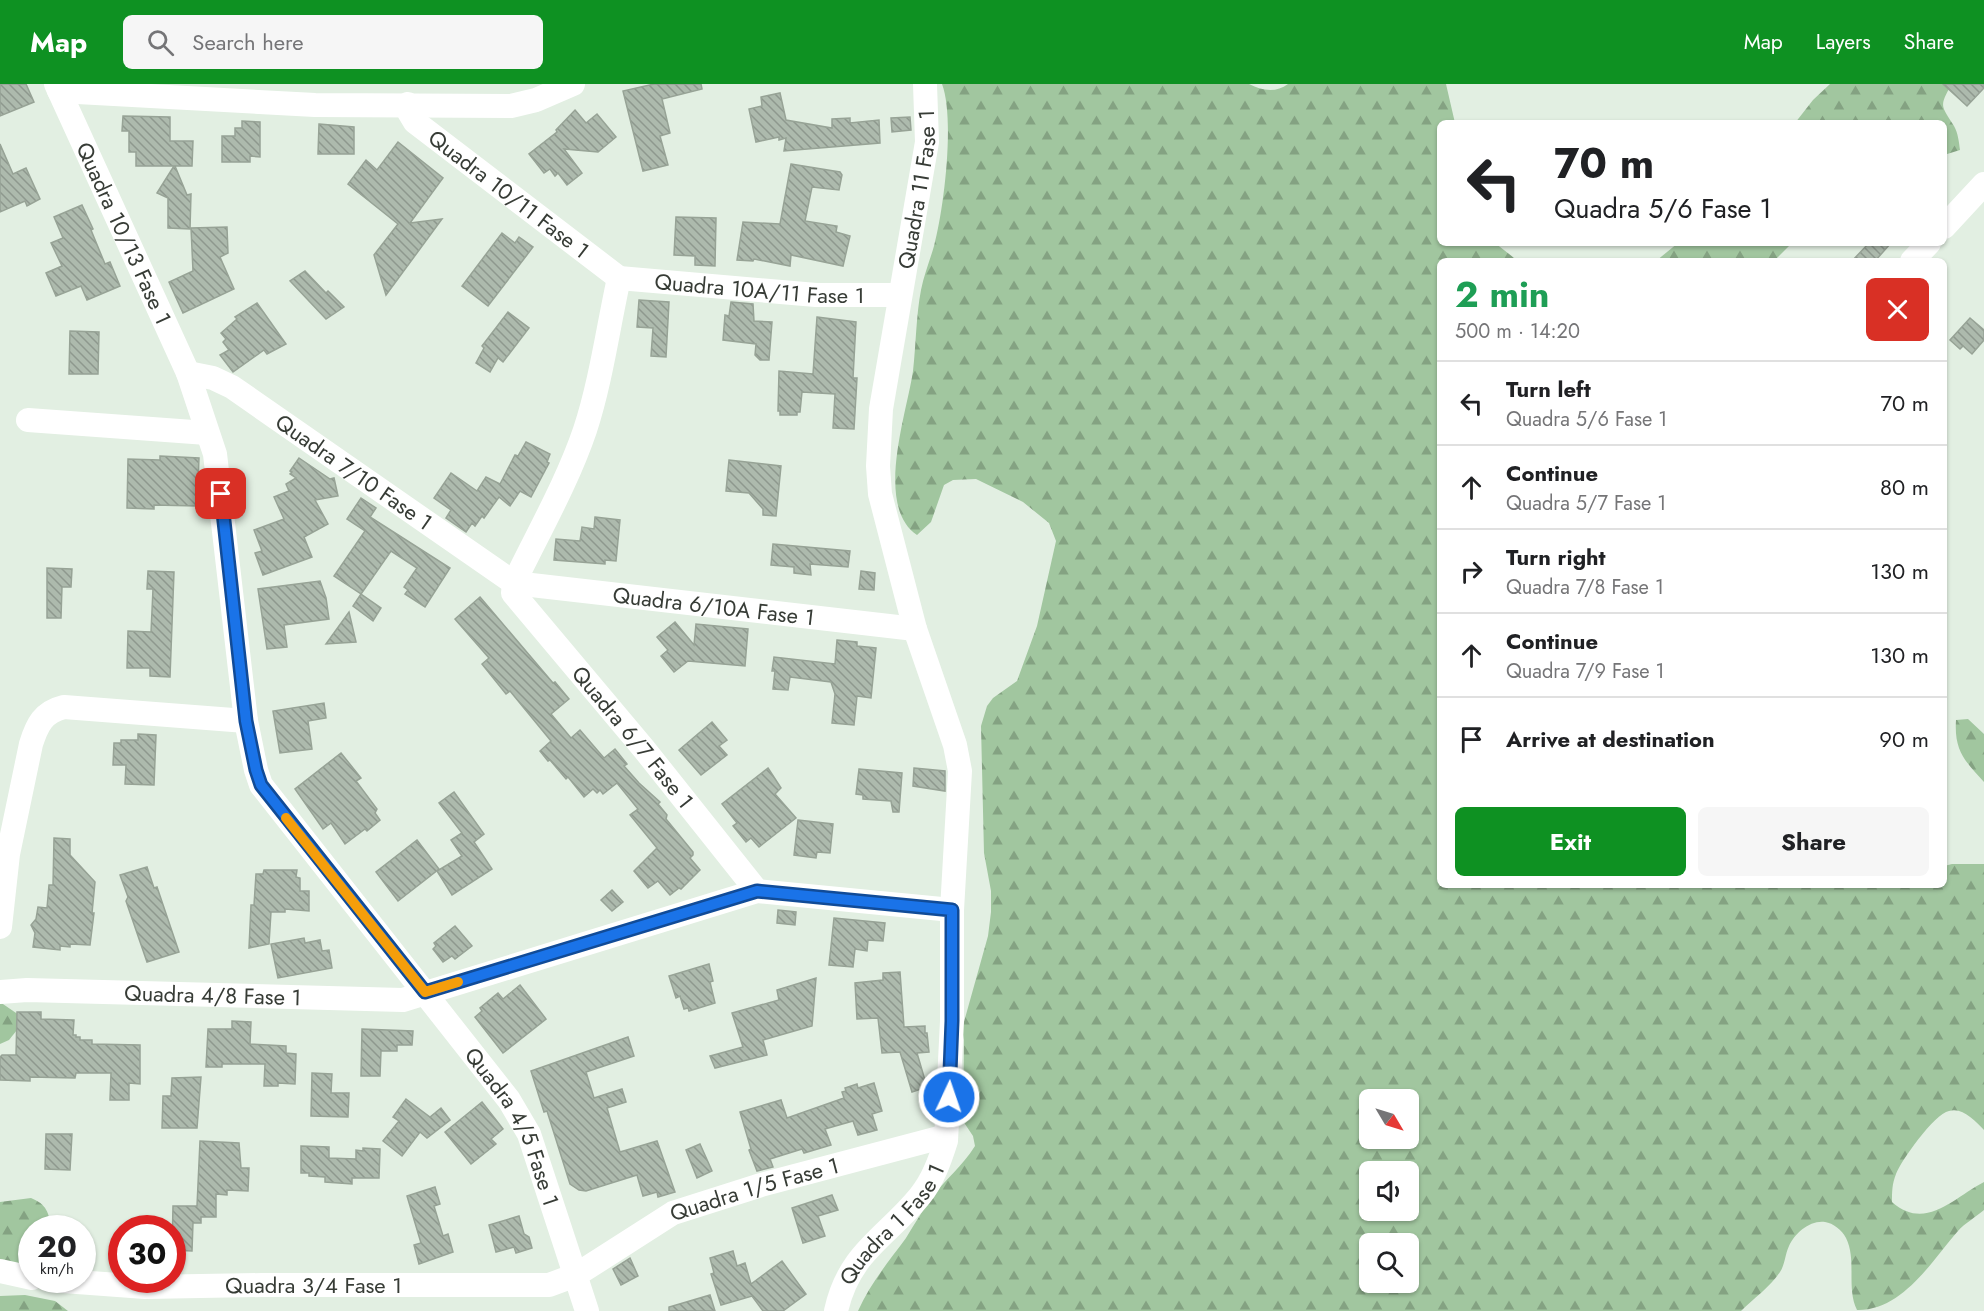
<!DOCTYPE html>
<html lang="en">
<head>
<meta charset="utf-8">
<style>
  :root { --surface:#fff; --page:#f6f6f6; --text:#202124; --muted:#757577; --line:#e0e0e0; --accent:#0e9122 }
  body { margin:0; font-family:Jost,sans-serif; background:var(--page); color:var(--text); height:100vh; display:flex; flex-direction:column; font-size:22px; white-space:nowrap }
  * { box-sizing:border-box; margin:0 }
  p { font-size:20px; color:var(--muted) }
  .icon { flex:none; width:33px; height:33px; fill:none; stroke:currentColor; stroke-width:2; stroke-linecap:round; stroke-linejoin:round }
  .map { position:relative; flex:1; overflow:hidden }
  .drawer { position:absolute; left:1437px; top:174px; width:510px; height:630px; display:flex; flex-direction:column; background:var(--surface); border-radius:9px; box-shadow:0 2px 4px #0004 }
  .drawer>* { flex:none }
  .hud { position:absolute; left:1437px; top:36px; width:510px; height:126px; border-radius:9px; box-shadow:0 2px 4px #0004; background:#fff; color:var(--text); overflow:hidden }
  .needle { width:39px; rotate:128deg }
  .controls { position:absolute; left:1359px; top:1005px; display:grid; gap:12px }
  .controls a { display:grid; place-items:center; width:60px; height:60px; border-radius:9px; background:var(--surface); box-shadow:0 2px 4px #0004; font-size:30px }
  .speed { position:absolute; left:18px; top:1131px; display:flex; gap:12px; font-size:30px; font-weight:700; text-align:center }
  .speed>* { display:grid; place-content:center; width:78px; height:78px; border-radius:50%; background:var(--surface); box-shadow:0 2px 4px #0004; line-height:1 }
  .speed small { font-size:15px; font-weight:400 }
  .speed .limit { border:9px solid #d22; background:#fff; color:#111 }
  .pin { position:absolute; display:grid; place-items:center; width:51px; height:51px; color:#fff; margin:-26px; border-radius:12px; box-shadow:0 3px 9px #0006 }
  .me { position:absolute; width:66px; margin:-33px; rotate:3deg; stroke-linejoin:round; filter:drop-shadow(0 0 4px #0008) }
  .turn { display:flex; align-items:center; gap:21px; height:126px; padding:0 18px; font-size:27px }
  .turn .icon { width:78px; height:78px; stroke-width:2.5 }
  .turn b { display:block; font-size:42px; line-height:51px }
  .round { display:grid; place-items:center; flex:none; width:63px; height:63px; border-radius:9px; background:var(--page) }
  .overview { display:flex; align-items:center; justify-content:space-between; height:102px; padding:0 18px }
  h1 { font-size:36px; font-weight:700; line-height:45px; color:#1e9e55 }
  .primary-button { display:flex; gap:12px; margin-top:auto; padding:12px 18px }
  .primary-button a { flex:1; height:69px; border-radius:9px; background:var(--accent); color:#fff; font-size:24px; font-weight:700; line-height:69px; text-align:center }
  .primary-button a+a { background:var(--page); color:var(--text) }
  ul { padding:0; list-style:none }
  li { display:flex; align-items:center; gap:18px; height:84px; padding:0 18px; border-top:2px solid var(--line) }
  li div { flex:1 }
  li b { display:block; font-size:22px }
  li em { font-style:normal }
  header { display:flex; align-items:center; gap:36px; box-sizing:border-box; height:84px; padding:0 30px; background:var(--accent); color:#fff }
  header strong { font-size:28px }
  nav { display:flex; gap:33px; margin-inline-start:auto; font-size:21px }
  .search { width:420px; height:54px; background:var(--page); display:flex; align-items:center; gap:15px; box-sizing:border-box; padding:0 21px; border-radius:9px; color:var(--muted); font-size:22px }
  .map>svg:first-child { display:block }
  .forest { fill:url(#forest-firs); fill-rule:evenodd }
  .building { fill:url(#building-back-hatch); stroke:#97a396; stroke-width:1.5 }
  .lines { fill:none; stroke-linecap:round; stroke-linejoin:round }
  .minor { stroke:#fff; stroke-width:24 }
  .route-casing { stroke:#114b97; stroke-width:15 }
  .route { stroke:#1a73e8; stroke-width:10 }
  .slow { stroke:#f59e0b; stroke-width:10 }
  .labels { text-anchor:middle; dominant-baseline:central; stroke-width:4.5; stroke-linejoin:round; paint-order:stroke }
  .street-label { font-size:22px; fill:#373c36; stroke:#fff }
</style>
</head>
<body>
<header>
<strong>Map</strong>
<div class="search"><svg class="icon" aria-label="search" viewBox="0 0 24 24"><circle cx="10" cy="10" r="6"/><path d="M15 15l6 6"/></svg>Search here</div>
<nav><a>Map</a><a>Layers</a><a>Share</a></nav>
</header>
<div class="map">
<svg width="1984" height="1227" viewBox="0 0 1984 1227">
  <defs>
    <pattern id="forest-firs" width="22" height="20" patternUnits="userSpaceOnUse" patternTransform="scale(1.5)"><rect width="22" height="20" fill="#a1c69f"/><path d="M5 1l3.5 6h-7zM16 11l3.5 6h-7z" fill="#84a282"/></pattern>
    <pattern id="building-back-hatch" width="6" height="6" patternUnits="userSpaceOnUse" patternTransform="scale(1.5)"><rect width="6" height="6" fill="#adbaad"/><path d="M-1 5l2 2M0 0l6 6M5-1l2 2" fill="none" stroke="#8e988e"/></pattern>
  </defs>
  <rect width="100%" height="100%" fill="#e2efe2"/>
  <g class="forest">
    <path d="M942,0h307c14,7 27,9 39,0h158l9,39h-15v120h55l23,18h-78v624h504v-19l8,-2h32v266c-9,-9 -21,-23 -35,-19 -15,3 -48,50 -53,63 -4,10 -4,18 -4,28 34,30 62,-5 92,-20v28c-8,7 -19,13 -26,21 -25,28 -55,80 -101,79 -11,-22 0,-50 -11,-72 -4,-8 -13,-15 -21,-16 -15,-2 -30,11 -36,24 -4,8 -4,19 -9,26 -10,15 -27,27 -39,39h-883c12,-27 31,-50 48,-73 8,-13 16,-27 25,-39 14,-20 31,-32 44,-53l-2,-10 -10,-15 1,-81 -2,-11 26,-93 3,-24v-21l-7,-38 -3,-127 6,-20 6,-8 24,-17 20,-55 19,-85 -7,-18 -26,-21 -47,-23 -23,1 -9,5 -13,37 -14,13c-43,-29 -10,-122 -4,-164 3,-27 3,-55 8,-81 3,-15 9,-30 13,-44 10,-37 21,-127 8,-162zM1370,1016h38v38h-38zM1370,1088h38v38h-38zM1370,1160h38v38h-38z"/>
    <path d="M1830,0h122c-14,23 -10,22 2,42 4,7 5,16 6,24l-16,5v-32h-149l18,-23z"/>
    <path d="M1678,159h114l-18,18h-118z"/>
    <path d="M1968,635l16,15v48c-19,-21 -30,-31 -28,-62z"/>
    <path d="M0,918l19,13 2,10 -12,15 -9,4z"/>
    <path d="M31,1114c15,6 19,15 19,30h-18l-1,31 -31,11v-68z"/>
    <path d="M25,1211l30,6 13,10h-68v-15z"/>
  </g>
  <g class="building">
    <path d="M0,0h26l8,18 -34,14z"/>
    <path d="M654,0h47l1,5 -40,10 8,34 -10,3 8,29 -25,6 -20,-80z"/>
    <path d="M1943,0h41v4l-17,18z"/>
    <path d="M780,9l6,27 46,8v-9l18,-1v5l29,-3 1,23 -96,8 2,-13 -7,2v-3l-23,5 -7,-33 13,-3 -1,-9z"/>
    <path d="M575,26l11,13 11,-9 19,23 -18,15 -34,-3 18,24 -15,12 -9,-12 -3,3 -5,-7 -6,4 -15,-19 28,-22 -1,-2z"/>
    <path d="M123,32l47,1v24h23l-1,25h-17l12,29 4,-1 -1,35 -22,-1v-30l-11,-5 17,-27h-38v-14h-7v-21h-7z"/>
    <path d="M910,33l1,13 -19,2 -1,-14z"/>
    <path d="M242,37l18,1v35l-10,-1v6h-28v-26h13v-8h7z"/>
    <path d="M319,40l35,3v27h-36z"/>
    <path d="M398,58l45,36 -33,45 32,-4 -56,76 -12,-40 24,-31 -50,-40 18,-24 11,10z"/>
    <path d="M0,60l13,30 13,-6 14,31 -13,7 -2,-5 -25,11z"/>
    <path d="M791,80l49,8 2,3 -3,15 -27,-3 -7,34 32,5 -1,6 14,4 -7,30 -52,-11 -1,11 -36,-7 -1,2 -16,-1 6,-38 37,2z"/>
    <path d="M82,121l11,24 -2,1 14,34 5,-2 10,24 -33,14 -6,-14 -25,10 -10,-23 16,-7 -11,-23 12,-5 -9,-21z"/>
    <path d="M676,133l40,1 -1,48 -20,-1v-9l-21,-1z"/>
    <path d="M227,143l1,26 -8,4 14,32 -51,24 -14,-31 24,-11 -2,-43z"/>
    <path d="M502,149l13,10 4,-6 14,10 -45,59 -26,-20z"/>
    <path d="M1869,159h22l-16,18h-23z"/>
    <path d="M305,187l21,22 2,-2 16,16 -18,12 -36,-38z"/>
    <path d="M639,216l30,2 -3,55 -15,-1 2,-28 -16,-1z"/>
    <path d="M731,218l22,2 1,17 18,1 -3,38h-9l-5,-5 1,-11 -33,-4 2,-25 4,1z"/>
    <path d="M257,219l29,41 -19,10 -3,-4 -31,22 -13,-17 9,-5 -6,-8 3,-3 -5,-6 16,-14 -2,-2z"/>
    <path d="M508,228l21,16 -26,34 -5,-4 -8,14 -14,-9 8,-15 -2,-2z"/>
    <path d="M817,233l39,5 -3,56h4l-3,51 -21,-1 2,-34 -33,-2 -2,20h-3v3h-17v-4h-2l1,-40 34,3z"/>
    <path d="M1970,234l14,12v10l-12,14 -9,-8 -3,3 -10,-9z"/>
    <path d="M70,247l29,1 -1,42h-29z"/>
    <path d="M526,358l24,12 -3,8 2,1 -18,34 -11,-6 -10,15 -11,-9 -15,21 -2,-2 -7,10 -3,-3 -6,9 -20,-14 5,-8 -17,-12 17,-25 26,18 9,-14 14,7 15,-29 3,1z"/>
    <path d="M160,372l39,2 -2,48 -43,-1v4l-27,-1 1,-49 32,1z"/>
    <path d="M299,374l31,21 4,-1 4,18 -23,4 13,24 -24,13 8,20 -49,18 -8,-22 7,-2 -8,-21 30,-11 -10,-22 15,-6 -3,-7 10,-6 -6,-4 2,-2 -2,-1z"/>
    <path d="M729,376l52,6 -5,50 -13,-1v-6l-14,-16 -23,-2z"/>
    <path d="M361,414l15,10 -6,9 80,51 -25,39 -20,-13 3,-4 -4,-3 13,-19 -26,-17 -30,43 20,14 -8,13 -20,-15 8,-12 -27,-18 31,-45 -18,-12z"/>
    <path d="M595,433l25,3 -4,41 -11,-1v4l-51,-4 2,-21 24,2 2,-14 12,2z"/>
    <path d="M773,460l77,7 -2,16 -38,-3 1,11 -17,-2v-6l-23,-2z"/>
    <path d="M47,484l25,1 -1,18h-9l-1,31h-14z"/>
    <path d="M148,487l26,1 -4,105 -20,-1v-8h-23l1,-37 23,1 2,-43h-6z"/>
    <path d="M861,487l14,2 -1,17 -15,-1z"/>
    <path d="M320,497l6,17 3,21 -45,6 3,22 -20,2 -9,-60z"/>
    <path d="M480,513l73,86 2,-1 14,17 -18,15 20,24 9,-8 24,28 11,-9 12,15 -3,2 15,17 21,19 -2,2 9,11 -1,4 27,33v3l-3,3 10,12 -19,19 -2,-1 -9,7 -12,-14 -10,7 -14,-17 23,-23 -27,-33 8,-6 -21,-26 -14,11 -3,-4 -3,3 -4,-4 -9,8 -16,-20 -2,2 -16,-19 -2,1 -8,-10 11,-10 -41,-50 -4,3 -24,-30 7,-6 -34,-39z"/>
    <path d="M349,528l7,30 -30,2z"/>
    <path d="M675,538l19,23 2,-21 52,5 -3,37 -57,-5 -14,11 -13,-16 7,-6 -11,-13z"/>
    <path d="M837,556l20,2v4l19,2 -5,50 -14,-2 -3,29 -22,-2 3,-29 -4,-12 -41,-5 -2,13 -15,-1 2,-18h-3l2,-14 61,7z"/>
    <path d="M324,619l2,15 -18,3 4,28 -32,4 -7,-42z"/>
    <path d="M712,638l15,18 -8,6 8,9 -26,20 -22,-25z"/>
    <path d="M138,650l18,1 -2,50 -29,-1 1,-19h-13l1,-22h7v-3h17z"/>
    <path d="M341,669l20,25 -5,3 21,28 -2,4 5,7 -13,11 -2,-2 -20,15 -14,-21 -8,6 -28,-40z"/>
    <path d="M768,684l13,20 -6,6 21,24 -37,29 -8,-9 -5,4 -13,-16 4,-3 -15,-19z"/>
    <path d="M914,684l31,3v20l-32,-5z"/>
    <path d="M859,685l43,4 -3,39h-6l-2,-11 -28,-2v-4l-7,-1z"/>
    <path d="M454,708l30,42 -10,8 18,27 -40,26 -15,-24 25,-15 -11,-16 11,-7 -23,-30z"/>
    <path d="M798,736l35,4 -3,29 -13,-1 -1,6 -22,-3z"/>
    <path d="M54,754l16,1v16l25,27 -3,31h2l-4,32 -20,-1v3l-10,-1v4l-27,-3 2,-14 -4,-8 5,-6 2,-12 9,1 2,-23h4z"/>
    <path d="M417,756l22,29 -41,32 -22,-29z"/>
    <path d="M147,783l7,21 3,-1 22,65 -32,10 -21,-61 2,-4 -8,-22z"/>
    <path d="M264,786h33l-1,7 4,1v13h9v20l-24,-2v3h-14l-2,32 -20,4 2,-43h3l2,-31h7z"/>
    <path d="M612,806l11,12 -11,9 -11,-11z"/>
    <path d="M778,826l18,2 -1,13 -18,-2z"/>
    <path d="M834,834l51,5 -2,18 -15,-1 -1,11 -12,-2 -2,18 -24,-2z"/>
    <path d="M455,842l17,20 -17,13 -3,-3 -9,6 -10,-13 3,-3 -2,-3z"/>
    <path d="M304,854l1,5 15,-3 2,11 7,-1 3,18 -54,10 -7,-34z"/>
    <path d="M709,880l4,17 -3,1 5,21 -26,8 -1,-3 -4,1 -4,-13 -4,2 -7,-22z"/>
    <path d="M900,888l4,55 21,-1v7h2l2,19 -12,1 10,34 -15,5 -12,-40 -18,1 -4,-35 -21,1 -2,-36 28,-3v-7z"/>
    <path d="M816,894l-4,48 -49,14 4,15 -52,13 -5,-12 33,-9 -11,-34 47,-13 -2,-10z"/>
    <path d="M520,901l26,34 -43,34 -28,-36 7,-6 -2,-3 18,-15 5,6z"/>
    <path d="M17,928h24v7l33,1 -1,15h3v2h4v3h12v4l48,1v39l-11,-1v17h-19l1,-27h-35l-1,5 -45,-1v4l-30,-1v-23l2,-2h14z"/>
    <path d="M232,937l19,1 -1,22 36,2v7l10,1 -1,30 -17,-1v3h-14l1,-22h-43v3h-16l2,-38h24z"/>
    <path d="M362,945l51,2 -1,14h-15v6h-16l-1,25h-19z"/>
    <path d="M628,953l6,19 -48,16 8,26 28,-9 4,13 -19,6 13,44 37,-11 18,51 -17,5 -1,-5 -14,4 -6,-21 -51,16 -7,-1 -9,-6 -23,-73 -3,1 -13,-41z"/>
    <path d="M312,989l20,1 -1,19h18l-1,24 -37,-1z"/>
    <path d="M201,993l-4,51h-35l1,-32h8l1,-18z"/>
    <path d="M874,999l8,28 -10,3 5,16 -19,5 -5,-14 -28,8 6,16 -27,8 -2,-4 -32,10 3,8 -16,4 -8,-21 2,-1 -11,-37 41,-12 6,18 57,-20 -2,-6 4,-1 -1,-3 12,-4 1,4z"/>
    <path d="M406,1015l24,18 11,-9 9,12 -23,18 -7,-6 -18,24 -19,-15 16,-20 -6,-4z"/>
    <path d="M482,1018l21,27 -12,10 5,5 -25,20 -26,-32z"/>
    <path d="M46,1050h26l-2,36 -25,-1z"/>
    <path d="M200,1057l39,2 2,25h8l-1,23 -21,-1v5l-11,-1v23h-15v6h-8l-1,28 -20,-1 1,-44h24z"/>
    <path d="M700,1060l12,27 -15,7 -11,-28z"/>
    <path d="M301,1062l28,1v11l27,1v-9l7,1v-3l17,1 -1,29h-27v6l-27,-2v-5l-16,-1v-3h-8z"/>
    <path d="M435,1103l5,17 -6,2 9,30 5,-2 5,18 -34,12 -5,-19 7,-2 -14,-47z"/>
    <path d="M832,1111l6,15 -20,6 7,20 -22,7 -11,-35z"/>
    <path d="M519,1132l5,18 5,3 3,11 -16,5 -2,-6 -18,5 -7,-27z"/>
    <path d="M733,1167l4,15 8,-3 6,21 31,-23 24,33 -23,17h-20l-11,-15 -31,9 -10,-31 3,-1 -4,-15z"/>
    <path d="M630,1174l8,18 -17,9 -8,-16z"/>
    <path d="M710,1211l5,16h-46v-4z"/>
  </g>
  <g class="lines">
    <g class="minor">
      <path id="s1" d="M56,0l132,289 27,81 31,267 10,49 5,15 248,315 20,34 58,177"/>
      <path d="M59,7l256,14 196,1 25,-6 37,-16"/>
      <path id="s2" d="M408,20l1,8 6,10 204,156"/>
      <path d="M1944,143l40,-43"/>
      <path d="M1912,177l17,-18"/>
      <path id="s3" d="M619,194c-11,50 -18,103 -34,152 -18,53 -47,103 -71,153l-1,10 131,156 113,142"/>
      <path id="s4" d="M619,194l197,17h84"/>
      <path id="s5" d="M188,289l25,5 19,9 282,196 401,46"/>
      <path d="M28,336l179,13"/>
      <path d="M0,843l8,-73 23,-110c6,-19 12,-32 33,-37l182,14"/>
      <path id="s6" d="M0,908l27,-2 376,10 354,-109 195,19"/>
      <path d="M0,1187l32,7"/>
      <path id="s7" d="M50,1196l95,7 117,-2h287l27,-10 97,-62 88,-28 185,-49"/>
      <path id="s8" d="M836,1227c13,-59 50,-73 84,-115 13,-16 20,-36 26,-55l6,-120v-111l8,-139 -5,-26 -40,-116 -35,-135 -2,-28 3,-57 46,-267 -2,-58"/>
    </g>
  </g>
  <g class="lines">
    <defs>
      <path id="route" d="M221,410l25,227 10,49 5,15 164,207 332,-101 195,19v111l-3,76"/>
    </defs>
    <use href="#route" class="route-casing"/>
    <use href="#route" class="route"/>
    <path class="slow" d="M286,734l139,174 33,-10"/>
  </g>
  <g class="labels">
    <g class="street-label">
      <text stroke="none"><textPath href="#s8" startOffset="1173">Quadra 11 Fase 1</textPath></text>
      <text stroke="none"><textPath href="#s2" startOffset="138">Quadra 10/11 Fase 1</textPath></text>
      <text stroke="none"><textPath href="#s1" startOffset="164">Quadra 10/13 Fase 1</textPath></text>
      <text stroke="none"><textPath href="#s4" startOffset="141">Quadra 10A/11 Fase 1</textPath></text>
      <text stroke="none"><textPath href="#s5" startOffset="195">Quadra 7/10 Fase 1</textPath></text>
      <text stroke="none"><textPath href="#s5" startOffset="591">Quadra 6/10A Fase 1</textPath></text>
      <text stroke="none"><textPath href="#s3" startOffset="522">Quadra 6/7 Fase 1</textPath></text>
      <text stroke="none"><textPath href="#s6" startOffset="213">Quadra 4/8 Fase 1</textPath></text>
      <text stroke="none"><textPath href="#s1" startOffset="1164">Quadra 4/5 Fase 1</textPath></text>
      <text stroke="none"><textPath href="#s7" startOffset="728">Quadra 1/5 Fase 1</textPath></text>
      <text stroke="none"><textPath href="#s8" startOffset="105">Quadra 1 Fase 1</textPath></text>
      <text stroke="none"><textPath href="#s7" startOffset="264">Quadra 3/4 Fase 1</textPath></text>
    </g>
  </g>
</svg>
<div class="controls">
<a><svg class="needle" viewBox="-14 -14 28 28"><path d="M0-13l5 13h-10z" fill="#e53935"/><path d="M0 13l5-13h-10z" fill="#757577"/></svg></a>
<a><svg class="icon" aria-label="sound" viewBox="0 0 24 24"><path d="M4 9h4l5-4v14l-5-4H4zM17 9q2 3 0 6"/></svg></a>
<a><svg class="icon" aria-label="search" viewBox="0 0 24 24"><circle cx="10" cy="10" r="6"/><path d="M15 15l6 6"/></svg></a>
</div>
<div class="speed"><div>20<small>km/h</small></div><div class="limit">30</div></div>
<div class="pin" style="left:221px;top:410px;background:#d93025"><svg class="icon" aria-label="arrive" viewBox="0 0 24 24"><path d="M6 21V4h12l-3 4 3 4H6"/></svg></div>
<svg class="me" style="left:949px;top:1013px" viewBox="-20 -20 40 40"><circle r="17" fill="#1a73e8" stroke="#fff" stroke-width="3"/><path d="M0-11L8 9 0 5-8 9z" fill="#fff"/></svg>
<div class="hud">
<div class="turn"><svg class="icon" aria-label="left" viewBox="0 0 24 24"><path d="M17 20v-9H6M10 6l-5 5 5 5"/></svg><div><b>70 m</b>Quadra 5/6 Fase 1</div></div>
</div>
<section class="drawer">
<div class="overview"><div><h1>2 min</h1><p>500 m · 14:20</p></div><a class="round" style="background:#d93025;color:#fff"><svg class="icon" aria-label="close" viewBox="0 0 24 24"><path d="M6 6l12 12M18 6L6 18"/></svg></a></div>
<ul>
<li><svg class="icon" aria-label="left" viewBox="0 0 24 24"><path d="M17 20v-9H6M10 6l-5 5 5 5"/></svg><div><b>Turn left</b><p>Quadra 5/6 Fase 1</p></div><em>70 m</em></li>
<li><svg class="icon" aria-label="ahead" viewBox="0 0 24 24"><path d="M12 20V5M6 11l6-6 6 6"/></svg><div><b>Continue</b><p>Quadra 5/7 Fase 1</p></div><em>80 m</em></li>
<li><svg class="icon" aria-label="right" viewBox="0 0 24 24"><path d="M7 20v-9h11M14 6l5 5-5 5"/></svg><div><b>Turn right</b><p>Quadra 7/8 Fase 1</p></div><em>130 m</em></li>
<li><svg class="icon" aria-label="ahead" viewBox="0 0 24 24"><path d="M12 20V5M6 11l6-6 6 6"/></svg><div><b>Continue</b><p>Quadra 7/9 Fase 1</p></div><em>130 m</em></li>
<li><svg class="icon" aria-label="arrive" viewBox="0 0 24 24"><path d="M6 21V4h12l-3 4 3 4H6"/></svg><div><b>Arrive at destination</b></div><em>90 m</em></li>
</ul>
<div class="primary-button"><a>Exit</a><a>Share</a></div>
</section>
</div>
</body>
</html>
